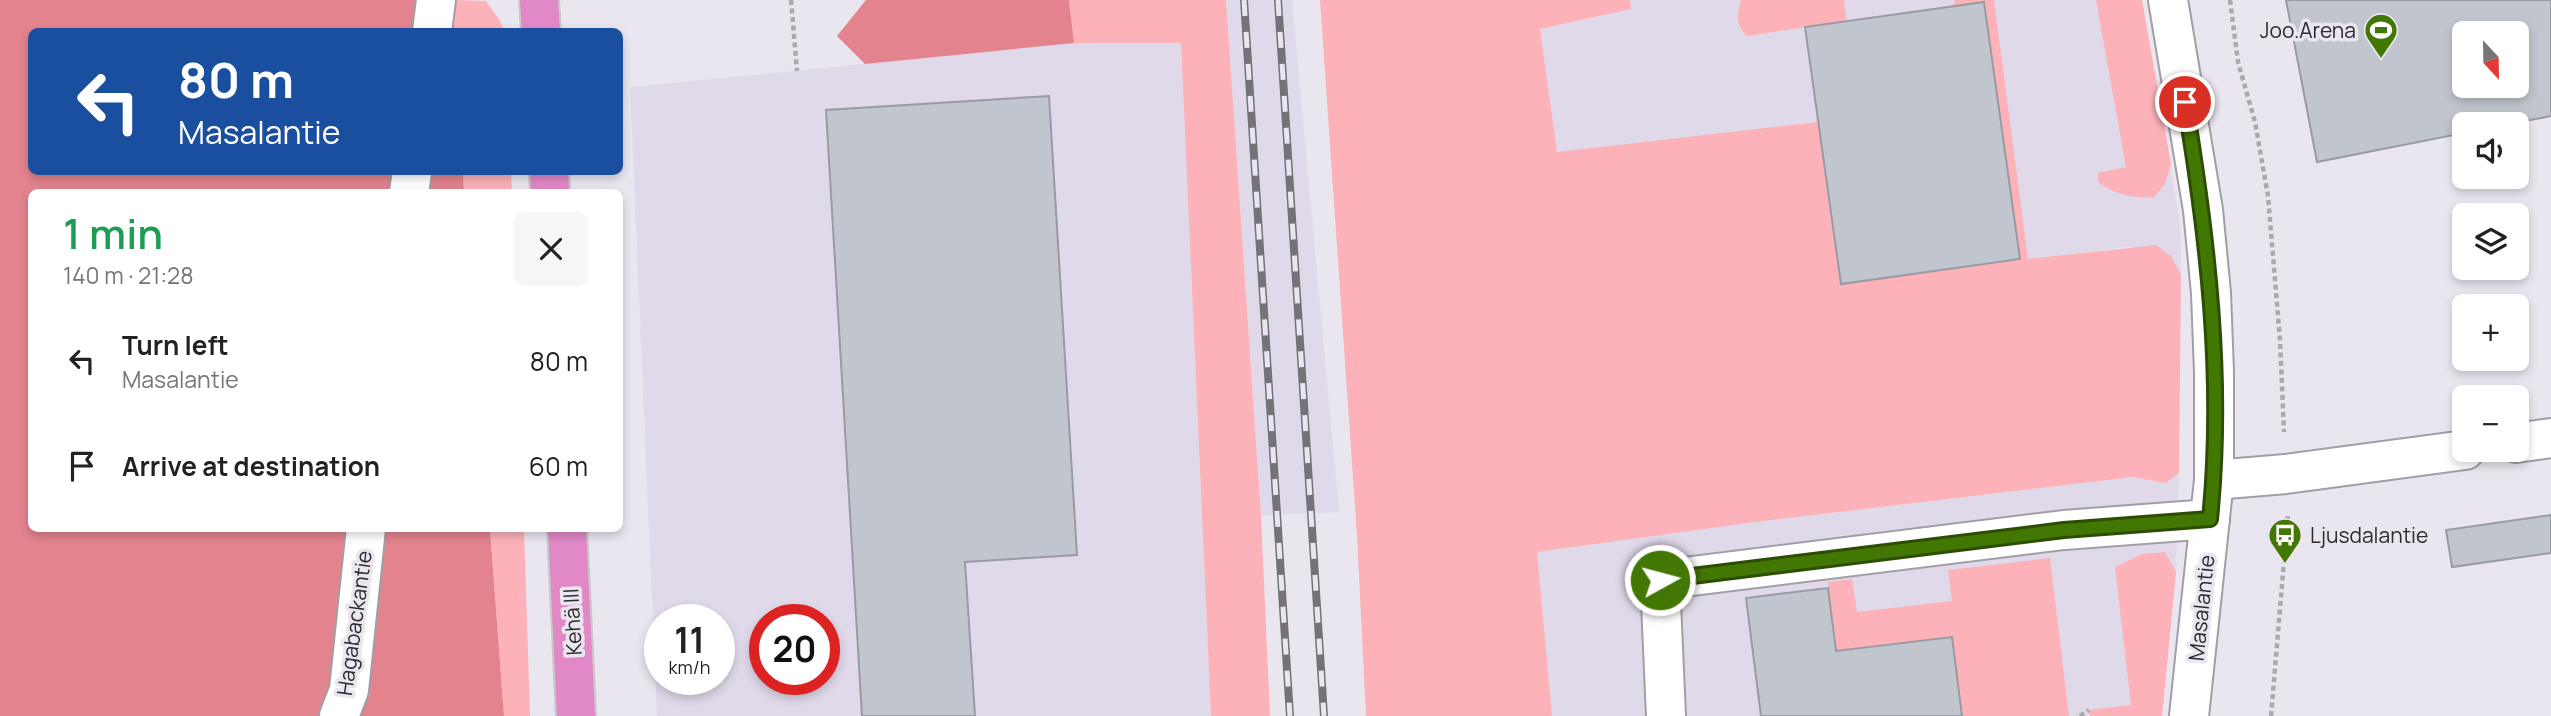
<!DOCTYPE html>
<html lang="en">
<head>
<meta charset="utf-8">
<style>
  :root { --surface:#fff; --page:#f6f6f6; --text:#222; --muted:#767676 }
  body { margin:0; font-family:Manrope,sans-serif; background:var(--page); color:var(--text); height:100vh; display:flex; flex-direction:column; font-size:26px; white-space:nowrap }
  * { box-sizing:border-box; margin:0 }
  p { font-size:23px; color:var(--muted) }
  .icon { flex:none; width:38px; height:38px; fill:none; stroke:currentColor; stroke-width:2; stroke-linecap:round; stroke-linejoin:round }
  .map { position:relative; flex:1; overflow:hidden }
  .side { position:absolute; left:28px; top:189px; width:595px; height:343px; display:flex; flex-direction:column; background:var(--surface); border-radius:10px; box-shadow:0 4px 10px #0003 }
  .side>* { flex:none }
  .hud { position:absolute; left:28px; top:28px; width:595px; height:147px; border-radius:10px; box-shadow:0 4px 10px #0003; background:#1a4fa0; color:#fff; overflow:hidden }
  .needle { width:46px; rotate:158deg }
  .tools { position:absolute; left:2452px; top:21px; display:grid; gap:14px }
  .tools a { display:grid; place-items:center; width:77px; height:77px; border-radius:10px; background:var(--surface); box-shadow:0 4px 10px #0003; font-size:35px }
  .speed { position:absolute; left:644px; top:604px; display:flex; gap:14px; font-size:35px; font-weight:700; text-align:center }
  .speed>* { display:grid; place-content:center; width:91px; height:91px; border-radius:50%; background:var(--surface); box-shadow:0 4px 10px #0003; line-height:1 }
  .speed small { font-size:18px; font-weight:400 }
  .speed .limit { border:10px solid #d22; background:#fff; color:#111 }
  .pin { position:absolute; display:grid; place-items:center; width:60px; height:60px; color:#fff; margin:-30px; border:4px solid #fff; border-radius:50%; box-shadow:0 2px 7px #0007 }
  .me { position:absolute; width:77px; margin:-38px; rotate:83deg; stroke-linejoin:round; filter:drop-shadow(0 0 5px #0008) }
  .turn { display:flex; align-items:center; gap:24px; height:147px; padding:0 35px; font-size:32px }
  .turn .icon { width:91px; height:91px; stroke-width:2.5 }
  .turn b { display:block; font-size:49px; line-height:60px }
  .round { display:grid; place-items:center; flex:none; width:74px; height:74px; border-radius:10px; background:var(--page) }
  .head { display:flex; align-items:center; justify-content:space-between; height:119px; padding:0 35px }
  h1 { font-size:42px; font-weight:600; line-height:52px; color:#1e9e55 }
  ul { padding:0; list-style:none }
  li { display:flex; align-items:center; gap:21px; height:105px; padding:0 35px }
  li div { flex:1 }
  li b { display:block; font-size:26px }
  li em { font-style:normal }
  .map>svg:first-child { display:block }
  .built { fill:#e0d9ea; fill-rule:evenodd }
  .green { fill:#fcb2b8 }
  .forest { fill:#e3838e }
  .building { fill:#c1c5ce; stroke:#989ba4; stroke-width:2; fill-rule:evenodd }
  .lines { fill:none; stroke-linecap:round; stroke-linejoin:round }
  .minor-casing { stroke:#a29ea8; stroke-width:42 }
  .highway-casing { stroke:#c8c8c9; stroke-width:42 }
  .path { stroke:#aca8b0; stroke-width:4.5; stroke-dasharray:5 3.5; stroke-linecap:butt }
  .minor { stroke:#fff; stroke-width:38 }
  .highway { stroke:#e189c7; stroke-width:38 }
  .rail-casing { stroke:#747178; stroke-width:8 }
  .rail { stroke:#eae6f0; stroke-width:5; stroke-dasharray:16; stroke-linecap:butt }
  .route-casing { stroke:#2c4d02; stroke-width:18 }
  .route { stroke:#437703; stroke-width:12 }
  .labels { text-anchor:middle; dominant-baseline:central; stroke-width:7; stroke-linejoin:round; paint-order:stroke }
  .poi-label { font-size:21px; fill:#2d2b2f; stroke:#eae6f0; text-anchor:end }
  .street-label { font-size:21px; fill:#2d2b2f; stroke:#eae6f0 }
</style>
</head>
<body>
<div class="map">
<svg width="2551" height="716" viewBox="0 0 2551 716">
  <rect width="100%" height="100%" fill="#eae6f0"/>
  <g class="built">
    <path d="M1226,0h66l47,512 -78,4z"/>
    <path d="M1630,0h512l38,223 1,52 -9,-18 -45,-10 -286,37 -23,-162 -261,31 -17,-124 91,-20z"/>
    <path d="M1074,43h107l30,673h-554l-27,-629zM660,620h59v59h-59zM765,620h59v59h-59z"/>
    <path d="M2179,473l-3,99 -14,144h-743l143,-203 193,9 378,-45 33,5z"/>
  </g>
  <g class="green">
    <path d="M456,0l30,1 14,20 4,10h-52l-2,-20z"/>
    <path d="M1069,0h157l35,516 9,200h-59l-30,-673h-107z"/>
    <path d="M1320,0h310l1,9 -91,20 17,123 261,-30 24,162 178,-26 -36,-256 -32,4 3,-6h39l34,259 128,-14 16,12 9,18 -2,198 -13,10 -33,-6 -378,45 -218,30 15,164h-186l-9,-180z"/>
    <path d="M1741,0h103l3,21 -100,15c-12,-11 -10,-22 -6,-36z"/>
    <path d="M2096,0h46l29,164 -6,20 -11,13c-19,2 -41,-3 -56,-15v-9l28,-6z"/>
    <path d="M463,172h48l1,20h-48z"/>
    <path d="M490,529h34l6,187h-26z"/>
    <path d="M2165,552l11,20 -14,144h-72l-1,-6 42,-5 -16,-138 27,-13z"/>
    <path d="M2050,558l19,158h-107l-10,-79 -116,14 -8,-69 24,-3 5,33 95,-11 -4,-31z"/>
  </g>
  <g class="forest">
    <path d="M0,0h435l15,11 2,20 -420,1v140h431l1,20h-432v336l458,1 14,187h-504z"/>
    <path d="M866,0h203l5,43 -209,21 -28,-28z"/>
  </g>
  <g class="building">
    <path d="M2286,0h265v116l-41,8h-46v9l-147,29zM2464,33h52v53h-52z"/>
    <path d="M1984,2l36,257 -179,25 -36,-257z"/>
    <path d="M1049,96l28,459 -112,7 10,154h-113l-36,-606z"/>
    <path d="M2551,515v38l-99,14 -6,-37z"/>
    <path d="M1828,588l8,63 116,-14 10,79h-201l-15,-118z"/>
  </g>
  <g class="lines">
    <defs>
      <g id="minor">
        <path d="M2168,0l35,210 8,83 3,79v108l-25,236"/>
        <path d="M432,32l4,-32"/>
        <path d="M409,192l3,-20"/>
        <path d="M2516,443l35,-5"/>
        <path d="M2214,480l72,-6 179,-24"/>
        <path d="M339,716l10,-26 17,-162"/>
        <path d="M1666,716l-6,-136 404,-50 146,-11"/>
      </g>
      <g id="highway">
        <path d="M539,0l2,32"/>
        <path d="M549,172l1,20"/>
        <path d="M567,528l9,188"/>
      </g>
    </defs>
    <use href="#minor" class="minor-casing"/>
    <use href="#highway" class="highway-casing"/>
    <g class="path">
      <path d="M791,0l6,71"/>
      <path d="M2230,0l8,62 17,60 13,74 12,144 4,92"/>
      <path d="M2080,716l9,-6"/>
      <path d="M2271,716l17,-202"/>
    </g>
    <use href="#minor" class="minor"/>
    <use href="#highway" class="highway"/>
    <defs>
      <g id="rail">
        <path d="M1244,0l46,716"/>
        <path d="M1278,0l46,716"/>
      </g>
    </defs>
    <use href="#rail" class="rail-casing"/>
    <use href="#rail" class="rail"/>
  </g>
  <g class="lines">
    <defs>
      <path id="route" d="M1660,580l404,-50 146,-11c14,-139 -2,-279 -25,-417"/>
    </defs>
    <use href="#route" class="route-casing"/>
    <use href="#route" class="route"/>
  </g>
  <defs>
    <symbol id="stadium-pin" viewBox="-11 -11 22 30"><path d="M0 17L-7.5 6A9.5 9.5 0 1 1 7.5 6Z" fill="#437703" stroke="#eae6f0"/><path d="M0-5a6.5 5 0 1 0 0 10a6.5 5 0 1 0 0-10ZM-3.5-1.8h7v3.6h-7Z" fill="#fff"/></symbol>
    <symbol id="bus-pin" viewBox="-11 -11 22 30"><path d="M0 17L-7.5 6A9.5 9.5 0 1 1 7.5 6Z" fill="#437703" stroke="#eae6f0"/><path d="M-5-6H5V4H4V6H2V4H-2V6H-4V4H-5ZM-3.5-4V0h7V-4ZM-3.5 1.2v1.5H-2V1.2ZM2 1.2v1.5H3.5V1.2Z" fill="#fff"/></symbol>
  </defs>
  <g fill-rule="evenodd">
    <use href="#stadium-pin" x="2362" y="11" width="38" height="52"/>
    <use href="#bus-pin" x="2266" y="516" width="38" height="52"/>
  </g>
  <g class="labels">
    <g class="poi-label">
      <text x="2356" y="30">Joo.Arena</text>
      <text x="2310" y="535" text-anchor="start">Ljusdalantie</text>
    </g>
    <g class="street-label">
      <text transform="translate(2201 608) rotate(-84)">Masalantie</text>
      <text transform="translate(572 622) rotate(-93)">Kehä III</text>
      <text transform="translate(354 623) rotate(-82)">Hagabackantie</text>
    </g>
  </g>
</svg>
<div class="tools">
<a><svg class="needle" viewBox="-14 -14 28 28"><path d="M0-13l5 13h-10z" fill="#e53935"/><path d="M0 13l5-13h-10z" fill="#767676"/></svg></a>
<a><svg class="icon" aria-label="sound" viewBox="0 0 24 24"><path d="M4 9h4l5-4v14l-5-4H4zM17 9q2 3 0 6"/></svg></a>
<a><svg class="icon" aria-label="layers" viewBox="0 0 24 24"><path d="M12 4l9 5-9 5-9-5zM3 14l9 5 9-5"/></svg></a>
<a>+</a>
<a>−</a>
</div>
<div class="speed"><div>11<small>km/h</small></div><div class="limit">20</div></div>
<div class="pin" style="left:2185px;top:102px;background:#d93025"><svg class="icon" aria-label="arrive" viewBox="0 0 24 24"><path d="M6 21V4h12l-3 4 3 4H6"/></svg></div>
<svg class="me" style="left:1660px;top:580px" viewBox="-20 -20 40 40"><circle r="17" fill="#437703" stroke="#fff" stroke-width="3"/><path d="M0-11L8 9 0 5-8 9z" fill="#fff"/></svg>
<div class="hud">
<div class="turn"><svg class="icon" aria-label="left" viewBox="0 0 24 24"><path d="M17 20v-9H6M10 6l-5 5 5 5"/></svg><div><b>80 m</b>Masalantie</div></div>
</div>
<section class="side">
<div class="head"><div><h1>1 min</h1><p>140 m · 21:28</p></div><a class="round"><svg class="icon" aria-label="close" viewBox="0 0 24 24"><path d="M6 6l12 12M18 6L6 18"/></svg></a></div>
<ul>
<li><svg class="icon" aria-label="left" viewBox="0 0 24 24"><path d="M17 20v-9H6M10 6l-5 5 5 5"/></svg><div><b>Turn left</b><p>Masalantie</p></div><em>80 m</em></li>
<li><svg class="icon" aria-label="arrive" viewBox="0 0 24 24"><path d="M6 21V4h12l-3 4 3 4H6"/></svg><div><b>Arrive at destination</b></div><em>60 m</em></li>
</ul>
</section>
</div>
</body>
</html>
